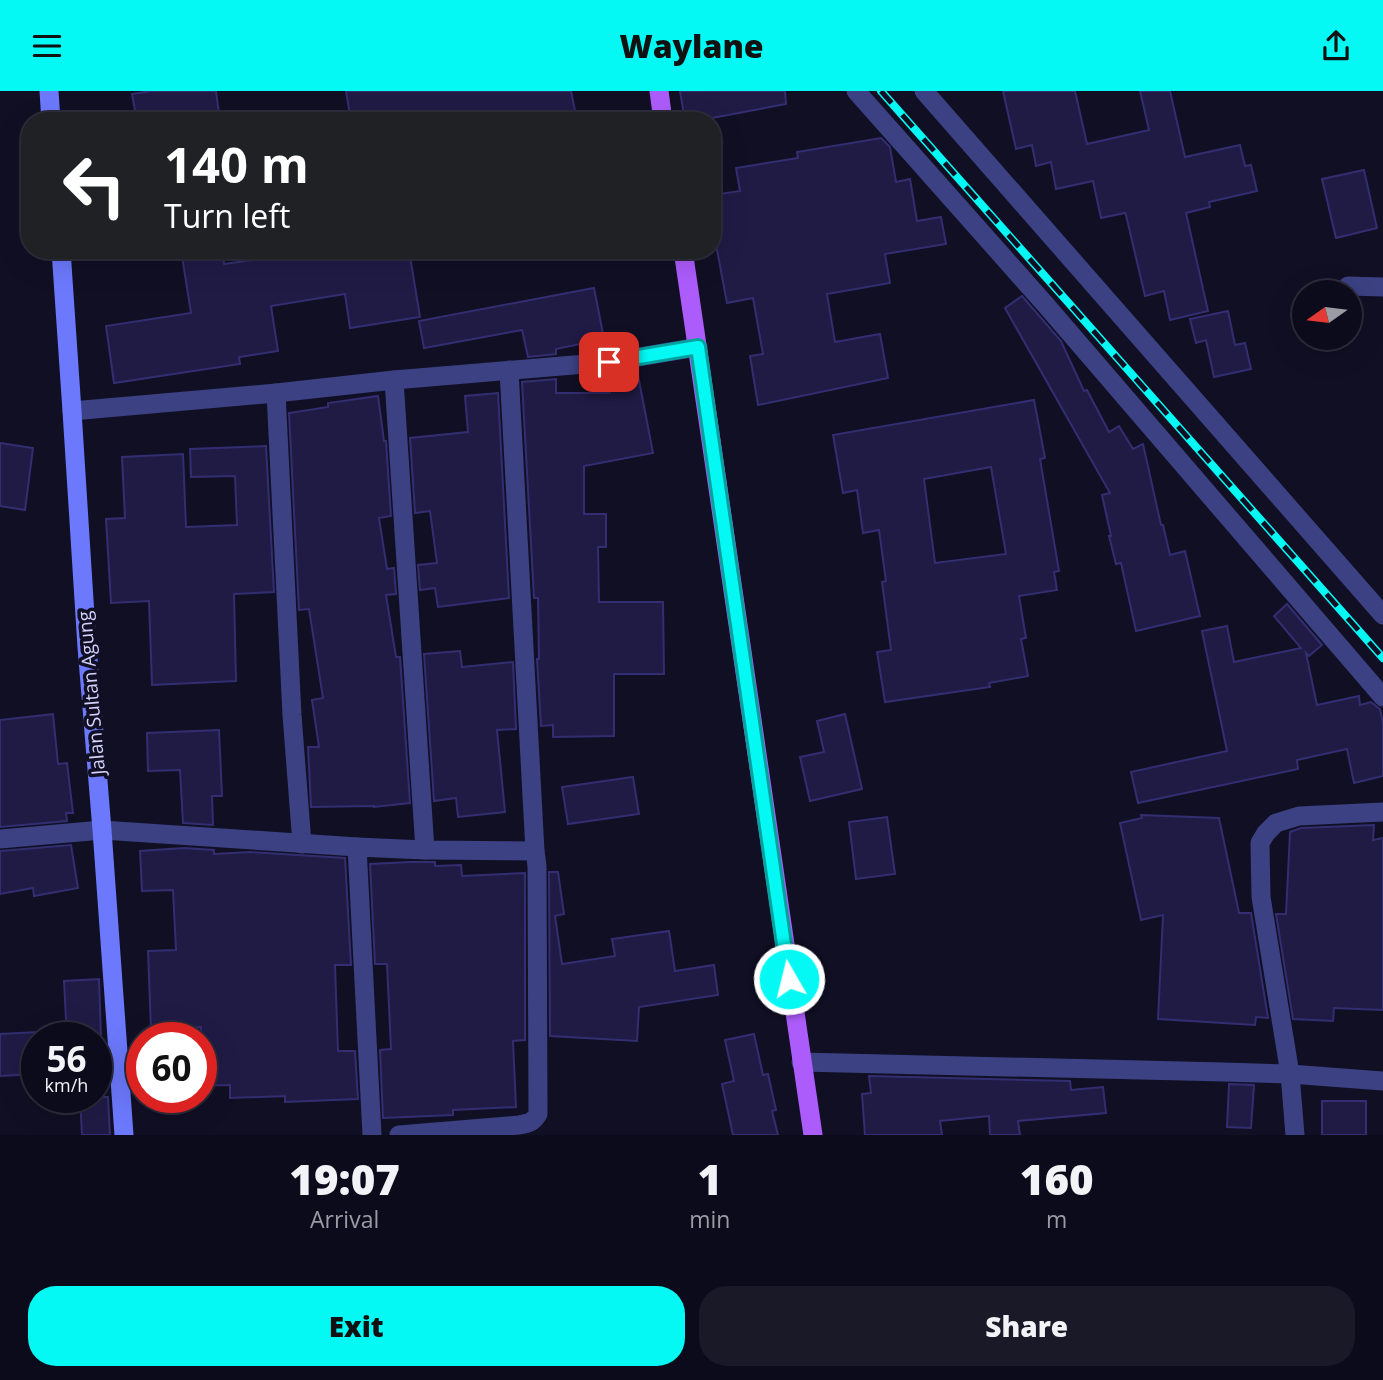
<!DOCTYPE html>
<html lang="en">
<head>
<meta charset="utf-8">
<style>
  :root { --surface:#0c0b1b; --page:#1a1928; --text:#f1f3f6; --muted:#9a9ba3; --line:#2c2b3a; --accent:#04f9f4 }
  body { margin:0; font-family:"Open Sans",sans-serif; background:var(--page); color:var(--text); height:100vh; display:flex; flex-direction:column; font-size:26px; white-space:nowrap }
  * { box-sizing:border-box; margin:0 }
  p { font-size:23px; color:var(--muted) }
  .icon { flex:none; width:38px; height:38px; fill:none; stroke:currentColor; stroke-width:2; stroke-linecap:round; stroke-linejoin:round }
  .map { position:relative; height:1044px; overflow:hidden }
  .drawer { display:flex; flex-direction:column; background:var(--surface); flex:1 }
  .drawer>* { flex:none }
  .top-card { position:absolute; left:21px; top:21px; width:700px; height:147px; border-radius:28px; box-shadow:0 7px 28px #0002,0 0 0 2px var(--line); background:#202124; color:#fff; overflow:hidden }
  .needle { width:46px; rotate:256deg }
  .controls { position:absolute; left:1292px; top:189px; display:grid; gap:14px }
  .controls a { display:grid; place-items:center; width:70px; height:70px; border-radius:50%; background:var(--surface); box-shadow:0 7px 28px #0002,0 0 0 2px var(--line); font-size:35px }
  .speed { position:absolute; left:21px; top:931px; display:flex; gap:14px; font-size:35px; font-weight:700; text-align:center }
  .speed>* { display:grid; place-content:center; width:91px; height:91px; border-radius:50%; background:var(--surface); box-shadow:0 7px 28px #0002,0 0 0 2px var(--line); line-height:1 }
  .speed small { font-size:18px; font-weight:400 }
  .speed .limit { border:10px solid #d22; background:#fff; color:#111 }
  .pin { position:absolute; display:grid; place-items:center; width:60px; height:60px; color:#fff; margin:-30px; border-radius:14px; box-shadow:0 4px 10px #0006 }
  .me { position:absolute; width:77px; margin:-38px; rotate:352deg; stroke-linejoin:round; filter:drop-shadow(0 0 5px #0008) }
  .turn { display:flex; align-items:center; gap:24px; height:147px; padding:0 28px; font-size:32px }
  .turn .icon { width:91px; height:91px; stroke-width:2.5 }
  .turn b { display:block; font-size:49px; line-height:60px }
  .eta { display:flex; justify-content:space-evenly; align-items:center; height:119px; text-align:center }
  .eta b { font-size:42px; font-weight:800; line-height:49px }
  .cta { display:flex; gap:14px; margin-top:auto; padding:14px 28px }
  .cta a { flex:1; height:80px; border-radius:28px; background:var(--accent); color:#111; font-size:28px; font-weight:800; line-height:80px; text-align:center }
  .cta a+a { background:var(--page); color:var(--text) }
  header { display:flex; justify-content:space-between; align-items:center; height:91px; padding:0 28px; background:var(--accent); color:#111; font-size:32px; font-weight:800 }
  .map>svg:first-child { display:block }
  .building { fill:#1f1b45; stroke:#332e71; stroke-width:2; fill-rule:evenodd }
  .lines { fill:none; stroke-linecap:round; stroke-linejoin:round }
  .minor { stroke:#3b4182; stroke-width:19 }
  .secondary { stroke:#6c79fc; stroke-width:19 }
  .primary { stroke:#ad5cfc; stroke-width:19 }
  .rail-casing { stroke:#04f9f4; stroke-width:8 }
  .rail { stroke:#100f24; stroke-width:5; stroke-dasharray:16; stroke-linecap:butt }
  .route-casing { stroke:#03a29f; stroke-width:18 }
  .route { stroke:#04f9f4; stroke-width:12 }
  .labels { text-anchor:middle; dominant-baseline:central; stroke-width:7; stroke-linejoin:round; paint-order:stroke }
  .street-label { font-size:19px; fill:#d3d3fe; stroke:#100f24 }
</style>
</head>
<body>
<header><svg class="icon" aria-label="menu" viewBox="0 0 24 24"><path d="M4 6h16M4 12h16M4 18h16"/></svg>Waylane<svg class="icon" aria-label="share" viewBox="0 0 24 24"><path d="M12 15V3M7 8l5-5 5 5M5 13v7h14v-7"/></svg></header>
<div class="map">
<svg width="1383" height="1044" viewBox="0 0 1383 1044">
  <rect width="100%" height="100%" fill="#100f24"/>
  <g class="building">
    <path d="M151,0h65l4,30h-83l-5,-27z"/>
    <path d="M346,0h225l6,30h-226z"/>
    <path d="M680,0h105l1,13 -90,17h-11z"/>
    <path d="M1003,0h72l12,53 62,-14 -9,-39h30l15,66 55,-12 5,21 6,-1 6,26 -48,11 1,5 -24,6 22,98 -38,9 -6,-29 -19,5 -19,-81 -1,-2 -24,5 -8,-37 -37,8 -5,-27 -15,4 -4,-21 -16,4z"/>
    <path d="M881,47l9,9 6,35 14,-3 7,42 24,-4 5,27 -61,10 5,29 -63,11 8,48 45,-8 8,44 -130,27 -8,-49 13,-2 -10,-56 -26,5 -15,-80v-28l28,-4 -4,-23 62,-10 -1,-6z"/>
    <path d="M1364,79l13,58 -41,10 -14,-59z"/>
    <path d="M181,159h41l2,14 63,-9 -1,-5h123l11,67 -70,11 -5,-34 -74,12 7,45 -39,6 1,7 -126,19 -8,-57 85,-13z"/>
    <path d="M594,197l10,51 -48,10v5l-28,3 -6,-27 -98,18 -5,-27z"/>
    <path d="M1022,205l39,45 23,50 3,-1 22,42 10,-6 14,23 10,-5 18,81h2l7,30 15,-4 15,65 -64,15 -15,-68 -5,1 -7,-28h2l-9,-41 8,-2 -105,-185z"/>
    <path d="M1228,220l7,34 10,-2 6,26 -37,8 -8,-37 -10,3 -6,-24z"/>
    <path d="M637,279l16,83 -69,13v48h22v33h-8l1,55h64l1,72h-50v62l-61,1v-12l-12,1 -4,-67h2l-1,-61h-4l-12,-216 34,-3v14h54l-4,-18z"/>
    <path d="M498,302l11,205 -71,9 -3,-19 -15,2 -2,-25 19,-2 -7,-52 -15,2 -5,-75 58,-6 -3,-36z"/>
    <path d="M378,305l6,45h2l5,75 -12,2 8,51 7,-1 2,26 -10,1 10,62h4l10,146 -36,4v-1l-63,1 -3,-60h11l-7,-47 11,-2 -14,-89 -10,1 -10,-197 39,-6v-4z"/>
    <path d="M1034,309l11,58 -5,1 19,112 -5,1 3,18 -38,6 7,42 -5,1 7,37 -39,7 1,4 -105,15 -8,-50 14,-2 -9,-68 4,-1 -7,-51 -16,3 -6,-43 -14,3 -10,-58zM991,376l15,87 -71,9 -11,-84z"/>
    <path d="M0,352l33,5 -8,62 -25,-4z"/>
    <path d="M266,355l8,146 -40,2 2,87 -84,4 -3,-84 -38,2 -5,-84 19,-1 -3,-61 61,-3 3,73 51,-2 -2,-49 -44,1 -1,-28z"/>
    <path d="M1287,513l35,41 -13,11 -3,-3 11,52 42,-9 1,9 11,-3 9,7 3,14v53l-29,7 -7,-34 -50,11 1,9 -160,34 -7,-31 96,-21 -25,-120 25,-5 7,36 67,-14 -27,-32z"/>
    <path d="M460,560l2,16 51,-5 3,67 -19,1 8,82 -47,5 -2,-19 -22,3 -10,-147z"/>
    <path d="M53,623l5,50 9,-1 6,50h-7l1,8 -67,6v-107z"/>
    <path d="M845,623l17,75 -52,12 -10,-44 24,-5 -7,-31z"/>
    <path d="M219,639l3,66h-10l1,29 -30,-2 -3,-53 -32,1 -1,-38z"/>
    <path d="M633,686l6,37 -71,10 -6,-37z"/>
    <path d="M1141,724l78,3 20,95h12l17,105 -12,-1 -1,8 -97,-6 5,-104 -22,5 -21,-97 22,-5z"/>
    <path d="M887,726l8,57 -39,5 -7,-57z"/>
    <path d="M1374,734l-1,15 10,-2v172l-49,-2 -1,13 -40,-2 -17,-105h10l4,-82 11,-4z"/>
    <path d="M71,754l7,43 -44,8 -1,-8 -33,6v-43z"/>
    <path d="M184,757l30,2v4l36,-2 95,6 6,107h-16l3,86h17l3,48 -73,3v-6l-55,2v-13l-29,1v-59l-50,3 -3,-79 28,-1 -3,-60 -31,1 -2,-40z"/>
    <path d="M410,771h25v4l26,-1 1,11 63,-3v167l-12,1 3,66 -63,3v5l-70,3 -3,-68 11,-1 -4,-85h-12l-5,-100z"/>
    <path d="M549,781h9l6,42 -9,2 7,48 53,-8 -3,-17 57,-8 6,40 39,-6 4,30 -79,12 -2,34 -87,-5z"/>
    <path d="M99,888l2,59h-34l-3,-57z"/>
    <path d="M37,941v42l-37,2v-42z"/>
    <path d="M754,943l9,41 5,-1 8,36 -4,1 6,24h-45l-11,-51 12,-3 -9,-41z"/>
    <path d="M869,985l201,5 1,9 32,-3 3,26 -88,8 2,14h-30l-1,-19 -49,5 2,14h-77l-3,-41 9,-1z"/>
    <path d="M1229,993l25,1 -3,43 -24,-1z"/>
    <path d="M80,1006h28l2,38h-28z"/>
    <rect x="1322" y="1010" width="44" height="34"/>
  </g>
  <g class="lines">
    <g class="minor">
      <path d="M856,0l189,213 338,393"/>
      <path d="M924,0l459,524"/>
      <path d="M1348,195l35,1"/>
      <path d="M509,279l26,481"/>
      <path d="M394,289l31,470"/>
      <path d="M276,302l16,322 10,129"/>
      <path d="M72,320l204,-18 118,-13 215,-18 89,-15"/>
      <path d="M0,748l102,-9 255,17 15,288"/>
      <path d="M357,756l68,3 110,1 2,15 1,248c-5,9 -10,9 -19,11l-120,10"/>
      <path d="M801,971l423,10 66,2 93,7"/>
      <path d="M1295,1044l-5,-61 -29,-177 -1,-54 6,-10 10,-10 23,-7 84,-4"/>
    </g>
    <g class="secondary">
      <path d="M49,0l2,30"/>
      <path d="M61,159l11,161 15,236 15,183 22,305"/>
    </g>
    <g class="primary">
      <path d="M659,0l4,30"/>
      <path d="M683,159l130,885"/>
    </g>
    <defs>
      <path id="rail" d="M881,0l502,567"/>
    </defs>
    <use href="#rail" class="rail-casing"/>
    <use href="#rail" class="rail"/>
  </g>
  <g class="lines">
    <defs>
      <path id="route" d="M609,271l89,-15 91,632"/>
    </defs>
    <use href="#route" class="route-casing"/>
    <use href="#route" class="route"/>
  </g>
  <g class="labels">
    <g class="street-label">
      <text transform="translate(91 602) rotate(-95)">Jalan Sultan Agung</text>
    </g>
  </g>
</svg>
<div class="controls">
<a><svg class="needle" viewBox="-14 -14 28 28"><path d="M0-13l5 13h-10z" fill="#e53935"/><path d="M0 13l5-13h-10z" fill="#9a9ba3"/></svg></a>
</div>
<div class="speed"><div>56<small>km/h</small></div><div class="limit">60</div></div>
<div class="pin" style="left:609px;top:271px;background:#d93025"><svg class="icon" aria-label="arrive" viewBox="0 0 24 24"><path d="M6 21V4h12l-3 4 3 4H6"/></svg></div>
<svg class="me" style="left:789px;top:888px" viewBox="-20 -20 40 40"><circle r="17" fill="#04f9f4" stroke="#fff" stroke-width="3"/><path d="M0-11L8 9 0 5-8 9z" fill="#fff"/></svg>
<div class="top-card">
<div class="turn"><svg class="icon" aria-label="left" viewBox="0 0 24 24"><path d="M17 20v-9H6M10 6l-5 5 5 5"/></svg><div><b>140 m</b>Turn left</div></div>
</div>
</div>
<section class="drawer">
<div class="eta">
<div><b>19:07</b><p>Arrival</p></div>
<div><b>1</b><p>min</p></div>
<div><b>160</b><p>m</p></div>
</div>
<div class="cta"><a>Exit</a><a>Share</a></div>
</section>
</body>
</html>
